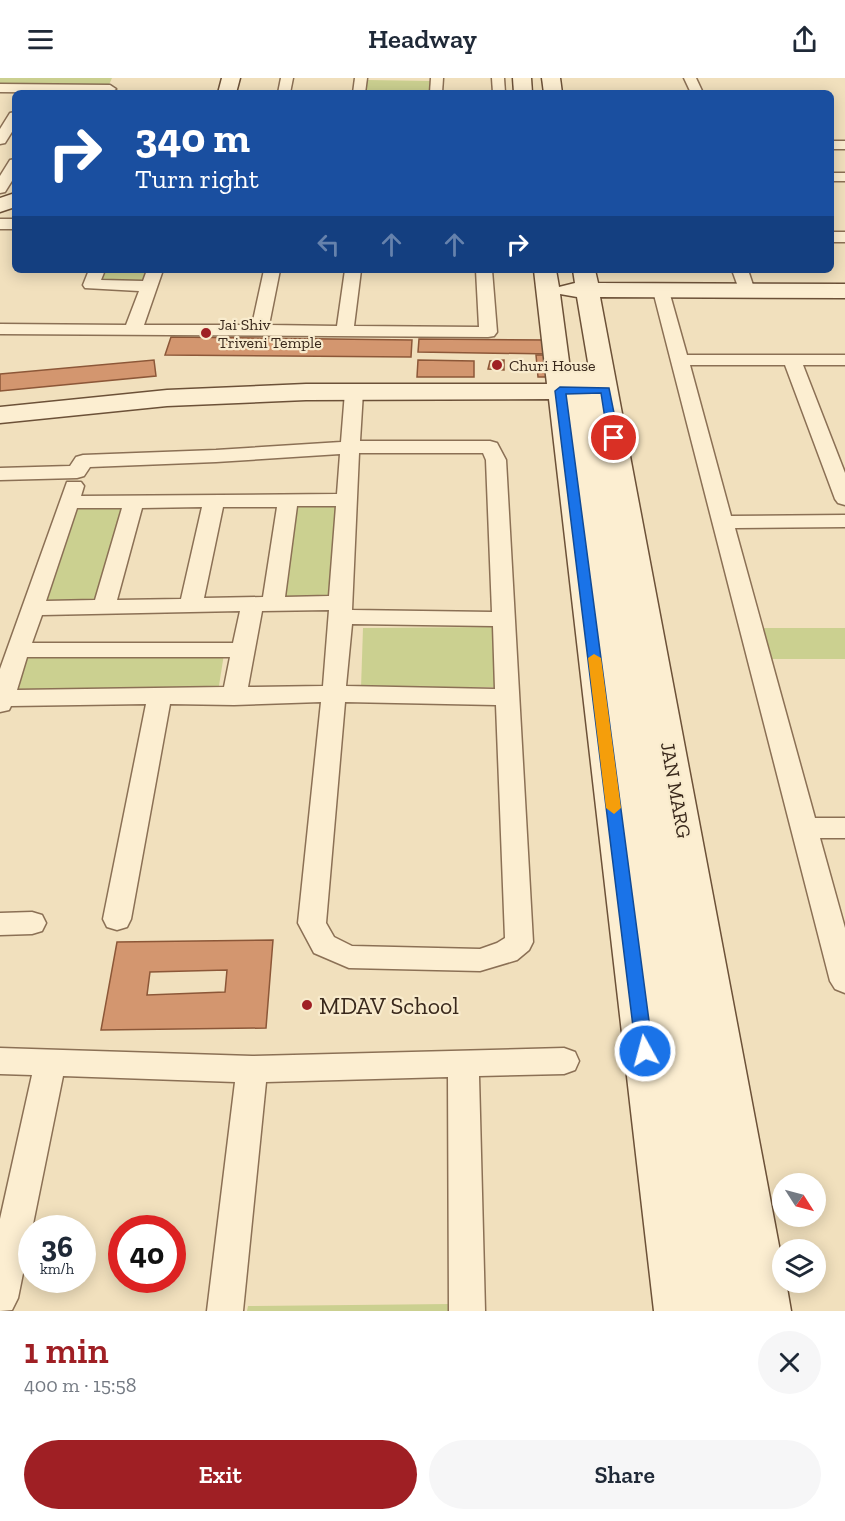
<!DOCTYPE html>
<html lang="en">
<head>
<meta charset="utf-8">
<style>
  :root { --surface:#fff; --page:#f6f6f7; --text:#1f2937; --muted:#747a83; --accent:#9f1f24 }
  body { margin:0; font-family:"Zilla Slab",serif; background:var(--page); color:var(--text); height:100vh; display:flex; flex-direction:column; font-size:22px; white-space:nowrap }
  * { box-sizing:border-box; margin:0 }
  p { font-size:20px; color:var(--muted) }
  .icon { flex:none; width:33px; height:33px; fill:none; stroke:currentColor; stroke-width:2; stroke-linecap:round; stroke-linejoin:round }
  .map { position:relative; height:1233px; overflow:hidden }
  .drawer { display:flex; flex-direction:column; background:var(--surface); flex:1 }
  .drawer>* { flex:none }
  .top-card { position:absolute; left:12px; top:12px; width:822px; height:183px; border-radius:9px; box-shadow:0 3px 15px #0003; background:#1a4fa0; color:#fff; overflow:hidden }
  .needle { width:39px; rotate:126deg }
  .tools { position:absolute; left:772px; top:1095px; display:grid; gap:12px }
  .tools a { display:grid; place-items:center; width:54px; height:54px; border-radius:50%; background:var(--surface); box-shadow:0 3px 15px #0003; font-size:30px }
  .speed { position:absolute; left:18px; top:1137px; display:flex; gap:12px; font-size:30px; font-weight:700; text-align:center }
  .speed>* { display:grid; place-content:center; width:78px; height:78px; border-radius:50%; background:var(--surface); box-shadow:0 3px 15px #0003; line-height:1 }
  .speed small { font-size:15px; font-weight:400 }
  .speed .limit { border:9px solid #d22; background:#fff; color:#111 }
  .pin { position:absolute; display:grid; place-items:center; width:51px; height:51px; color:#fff; margin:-26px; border:3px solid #fff; border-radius:50%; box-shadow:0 2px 6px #0007 }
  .me { position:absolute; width:66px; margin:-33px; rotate:353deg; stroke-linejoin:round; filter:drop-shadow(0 0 4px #0008) }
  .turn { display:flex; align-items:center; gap:21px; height:126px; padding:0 24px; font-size:27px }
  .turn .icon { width:78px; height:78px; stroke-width:2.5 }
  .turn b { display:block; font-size:42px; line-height:51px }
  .lanes { display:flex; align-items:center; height:57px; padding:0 24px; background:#0003; justify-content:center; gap:30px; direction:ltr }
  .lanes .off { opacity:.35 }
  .round { display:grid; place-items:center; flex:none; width:63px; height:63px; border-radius:32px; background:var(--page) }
  .overview { display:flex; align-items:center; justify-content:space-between; height:102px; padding:0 24px }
  h1 { font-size:36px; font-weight:600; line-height:45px; color:var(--accent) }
  .button { display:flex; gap:12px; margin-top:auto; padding:12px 24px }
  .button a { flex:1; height:69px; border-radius:36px; background:var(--accent); color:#fff; font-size:24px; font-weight:600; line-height:69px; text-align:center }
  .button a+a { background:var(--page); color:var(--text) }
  header { display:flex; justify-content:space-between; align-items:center; height:78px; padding:0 24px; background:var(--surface); font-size:27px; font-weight:600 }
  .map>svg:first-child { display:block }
  .green { fill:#cbd090 }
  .building { fill:#d3966f; stroke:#8c5738; stroke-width:1.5; fill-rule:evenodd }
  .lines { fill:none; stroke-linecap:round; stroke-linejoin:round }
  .street-casing { stroke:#8b7055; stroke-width:3 }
  .secondary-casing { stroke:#6c5138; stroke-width:3 }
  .street { fill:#fceed1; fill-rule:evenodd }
  .secondary { fill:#fceed1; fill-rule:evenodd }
  .route { fill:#1a73e8; stroke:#114b97; stroke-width:1.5 }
  .slow { fill:#f59e0b }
  .poi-dot { fill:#9f1f24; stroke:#f8ebcd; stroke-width:2 }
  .labels { text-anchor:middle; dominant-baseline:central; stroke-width:4.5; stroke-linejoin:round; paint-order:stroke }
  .far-poi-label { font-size:16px; fill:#39281b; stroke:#f8ebcd; text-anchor:start }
  .street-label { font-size:20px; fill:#39281b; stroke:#f8ebcd }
  .near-poi-label { font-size:24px; fill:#39281b; stroke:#f8ebcd; text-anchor:start }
</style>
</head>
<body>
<header><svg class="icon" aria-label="menu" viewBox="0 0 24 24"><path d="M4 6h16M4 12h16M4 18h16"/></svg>Headway<svg class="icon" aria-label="share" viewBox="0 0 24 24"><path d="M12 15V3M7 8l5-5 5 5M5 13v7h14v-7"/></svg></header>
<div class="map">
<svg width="845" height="1233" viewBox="0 0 845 1233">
  <rect width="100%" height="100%" fill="#f1e0bd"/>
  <g class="green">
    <path d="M0,0h112l-4,9 -108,-1z"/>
    <path d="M367,2l63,1 -1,12h-63z"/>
    <path d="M97,192h58l-6,16 -58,-1z"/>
    <path d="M75,426l52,1 -28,98h-56z"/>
    <path d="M292,426h59l-7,97h-64z"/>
    <path d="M493,549l4,60 -136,1 2,-60z"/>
    <path d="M760,550h85v31h-80z"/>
    <path d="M224,576l-6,38 -207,1 12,-38z"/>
    <path d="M450,1226v7h-203l1,-5z"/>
  </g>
  <g class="building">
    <path d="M171,259l241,3 -1,17 -246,-2z"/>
    <path d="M419,261l131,1 1,14 -133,-2z"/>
    <path d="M536,277h15l3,22h-16z"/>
    <path d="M154,282l2,16 -156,15v-17z"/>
    <path d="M418,282l56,1v16h-57z"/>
    <path d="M504,282v10l-16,-1 2,-8z"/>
    <path d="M273,862l-7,88 -165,2 16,-88zM227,892l-2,22 -78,3 3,-23z"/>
  </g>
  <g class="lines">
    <defs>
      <g id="street">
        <path d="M281,0h12l-3,15h-12z"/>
        <path d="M355,0h12l-2,15h-12z"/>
        <path d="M431,0h12l-1,15h-12z"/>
        <path d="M492,0h12l1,15h-12z"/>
        <path d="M684,0h12l7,15h-12z"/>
        <path d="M0,6l110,1 6,4 -6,4 -110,-1z"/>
        <path d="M15,34v15l-10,16 -5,1v-15l10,-16z"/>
        <rect x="831" y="63" width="14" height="8"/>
        <path d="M15,81v17l-10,16 -5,1v-17l10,-16z"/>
        <rect x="831" y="95" width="14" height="8"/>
        <rect x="0" y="141" width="15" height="10"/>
        <rect x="831" y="154" width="14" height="10"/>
        <path d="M89,192h16l-4,10 42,1 4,-11h16l-19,55h108l12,-55h16l-11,55 68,1 8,-56h16l-7,56 125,1 -3,-57h16l5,62 -3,4 -6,1 -488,-3v-10l126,1 13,-34 -54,-3 -2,-3z"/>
        <path d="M732,192h16l7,21 -2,4h-12z"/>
        <path d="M661,208l8,5 18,64h158v10h-42l42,108v32l-7,-2 -3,-4 -50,-134h-95l41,151 114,-1v12l-110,1 80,290h30v20h-25l25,90v65l-10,-4 -5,-8 -177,-690z"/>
        <path d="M354,308l7,2 2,4 -3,49h130l7,2 9,17 27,482 -4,8 -12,10 -37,11 -131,-3 -35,-15 -16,-30 23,-221 -87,3 -64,-1 -39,215 -4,8 -10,3 -10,-3 -4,-8 43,-215 -135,2 -2,4 -9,2v-43l67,-187h14l3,4 -3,10 256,-2 3,-40 -124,8 -126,5 -6,9 -7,2 -77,2v-12l70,-2 6,-9 7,-2 133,-5 125,-8 4,-50 2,-4zM359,375h124l3,7 6,152 -140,-2zM297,428h39l-7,90 -44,1zM202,429l-21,92 -64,1 25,-92zM223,429h54l-14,90 -59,1zM77,430h45l-27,92 -49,1zM329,532l-6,76 -75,1 14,-76zM240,533l-7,32h-201l10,-28zM352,546l141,2 2,63 -149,-3zM27,579h203l-6,30 -207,3zM345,624l151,3 9,233 -8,5 -17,6 -128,-3 -18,-9 -8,-14z"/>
        <path d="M32,834l10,3 4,8 -4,8 -10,3 -32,1v-22z"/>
        <path d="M0,970l252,8 312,-8 11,4 4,9 -4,9 -11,4 -85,2 6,235h-36l-1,-234 -182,5 -23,229h-36l28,-229 -172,-6 -45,222 -6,12 -12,1v-92l32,-144 -32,-1z"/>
      </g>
      <g id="secondary">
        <path d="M222,0h18l-4,15h-18z"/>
        <path d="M513,0h18l1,15h-18z"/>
        <path d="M542,0h18l2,15h-18z"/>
        <path d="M15,115v14l-15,5v-14z"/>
        <path d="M534,192h22l3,17 16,-4 -2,-13h22l3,13 247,1v14l-245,-1 183,970v15h3l5,29h-137l-105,-912 -243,1 -139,6 -167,17v-16l167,-17 139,-6h241zM560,216l17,3 12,71 -9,-2 -10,3z"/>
      </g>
    </defs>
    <use href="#street" class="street-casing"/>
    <use href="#secondary" class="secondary-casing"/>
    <use href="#street" class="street"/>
    <use href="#secondary" class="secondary"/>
  </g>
  <path class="route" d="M560,309l49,1 10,50 -5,3 -6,-3 -7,-45 -35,1 87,657 -2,5 -6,3 -7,-3 -2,-5 -81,-660z"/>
  <path class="slow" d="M594,576l7,4 20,150 -7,6 -8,-6 -18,-150z"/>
  <g class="poi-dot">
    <circle cx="206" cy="255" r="6"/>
    <circle cx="497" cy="287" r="6"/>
    <circle cx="307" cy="927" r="6"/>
  </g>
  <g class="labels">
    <g class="far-poi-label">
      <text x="218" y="246">Jai Shiv<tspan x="218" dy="18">Triveni Temple</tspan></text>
      <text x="509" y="287">Churi House</text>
    </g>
    <g class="street-label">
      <text transform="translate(676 712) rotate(80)">JAN MARG</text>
    </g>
    <g class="near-poi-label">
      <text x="319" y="927">MDAV School</text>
    </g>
  </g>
</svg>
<div class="tools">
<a><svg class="needle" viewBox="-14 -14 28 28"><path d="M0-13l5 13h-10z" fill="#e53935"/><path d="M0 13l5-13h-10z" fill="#747a83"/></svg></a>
<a><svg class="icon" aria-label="layers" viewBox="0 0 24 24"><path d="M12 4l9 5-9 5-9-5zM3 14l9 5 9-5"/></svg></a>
</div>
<div class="speed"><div>36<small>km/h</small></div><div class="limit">40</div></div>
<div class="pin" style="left:614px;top:360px;background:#d93025"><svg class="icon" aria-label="arrive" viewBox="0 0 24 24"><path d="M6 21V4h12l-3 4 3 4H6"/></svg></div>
<svg class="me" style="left:645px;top:973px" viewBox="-20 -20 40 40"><circle r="17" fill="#1a73e8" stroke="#fff" stroke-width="3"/><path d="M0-11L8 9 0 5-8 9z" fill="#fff"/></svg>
<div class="top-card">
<div class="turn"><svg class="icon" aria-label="right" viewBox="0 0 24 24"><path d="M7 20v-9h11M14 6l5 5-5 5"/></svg><div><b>340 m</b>Turn right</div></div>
<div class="lanes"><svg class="icon off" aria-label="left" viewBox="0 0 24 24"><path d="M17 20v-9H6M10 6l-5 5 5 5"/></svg><svg class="icon off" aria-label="ahead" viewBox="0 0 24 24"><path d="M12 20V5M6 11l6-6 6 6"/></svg><svg class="icon off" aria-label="ahead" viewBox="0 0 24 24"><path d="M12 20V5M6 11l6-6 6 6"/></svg><svg class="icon" aria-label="right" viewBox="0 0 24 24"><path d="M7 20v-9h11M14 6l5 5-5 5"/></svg></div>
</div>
</div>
<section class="drawer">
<div class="overview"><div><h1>1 min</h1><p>400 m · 15:58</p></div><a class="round"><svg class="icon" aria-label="close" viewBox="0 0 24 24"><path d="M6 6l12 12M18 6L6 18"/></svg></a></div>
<div class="button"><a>Exit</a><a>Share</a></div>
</section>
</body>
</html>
